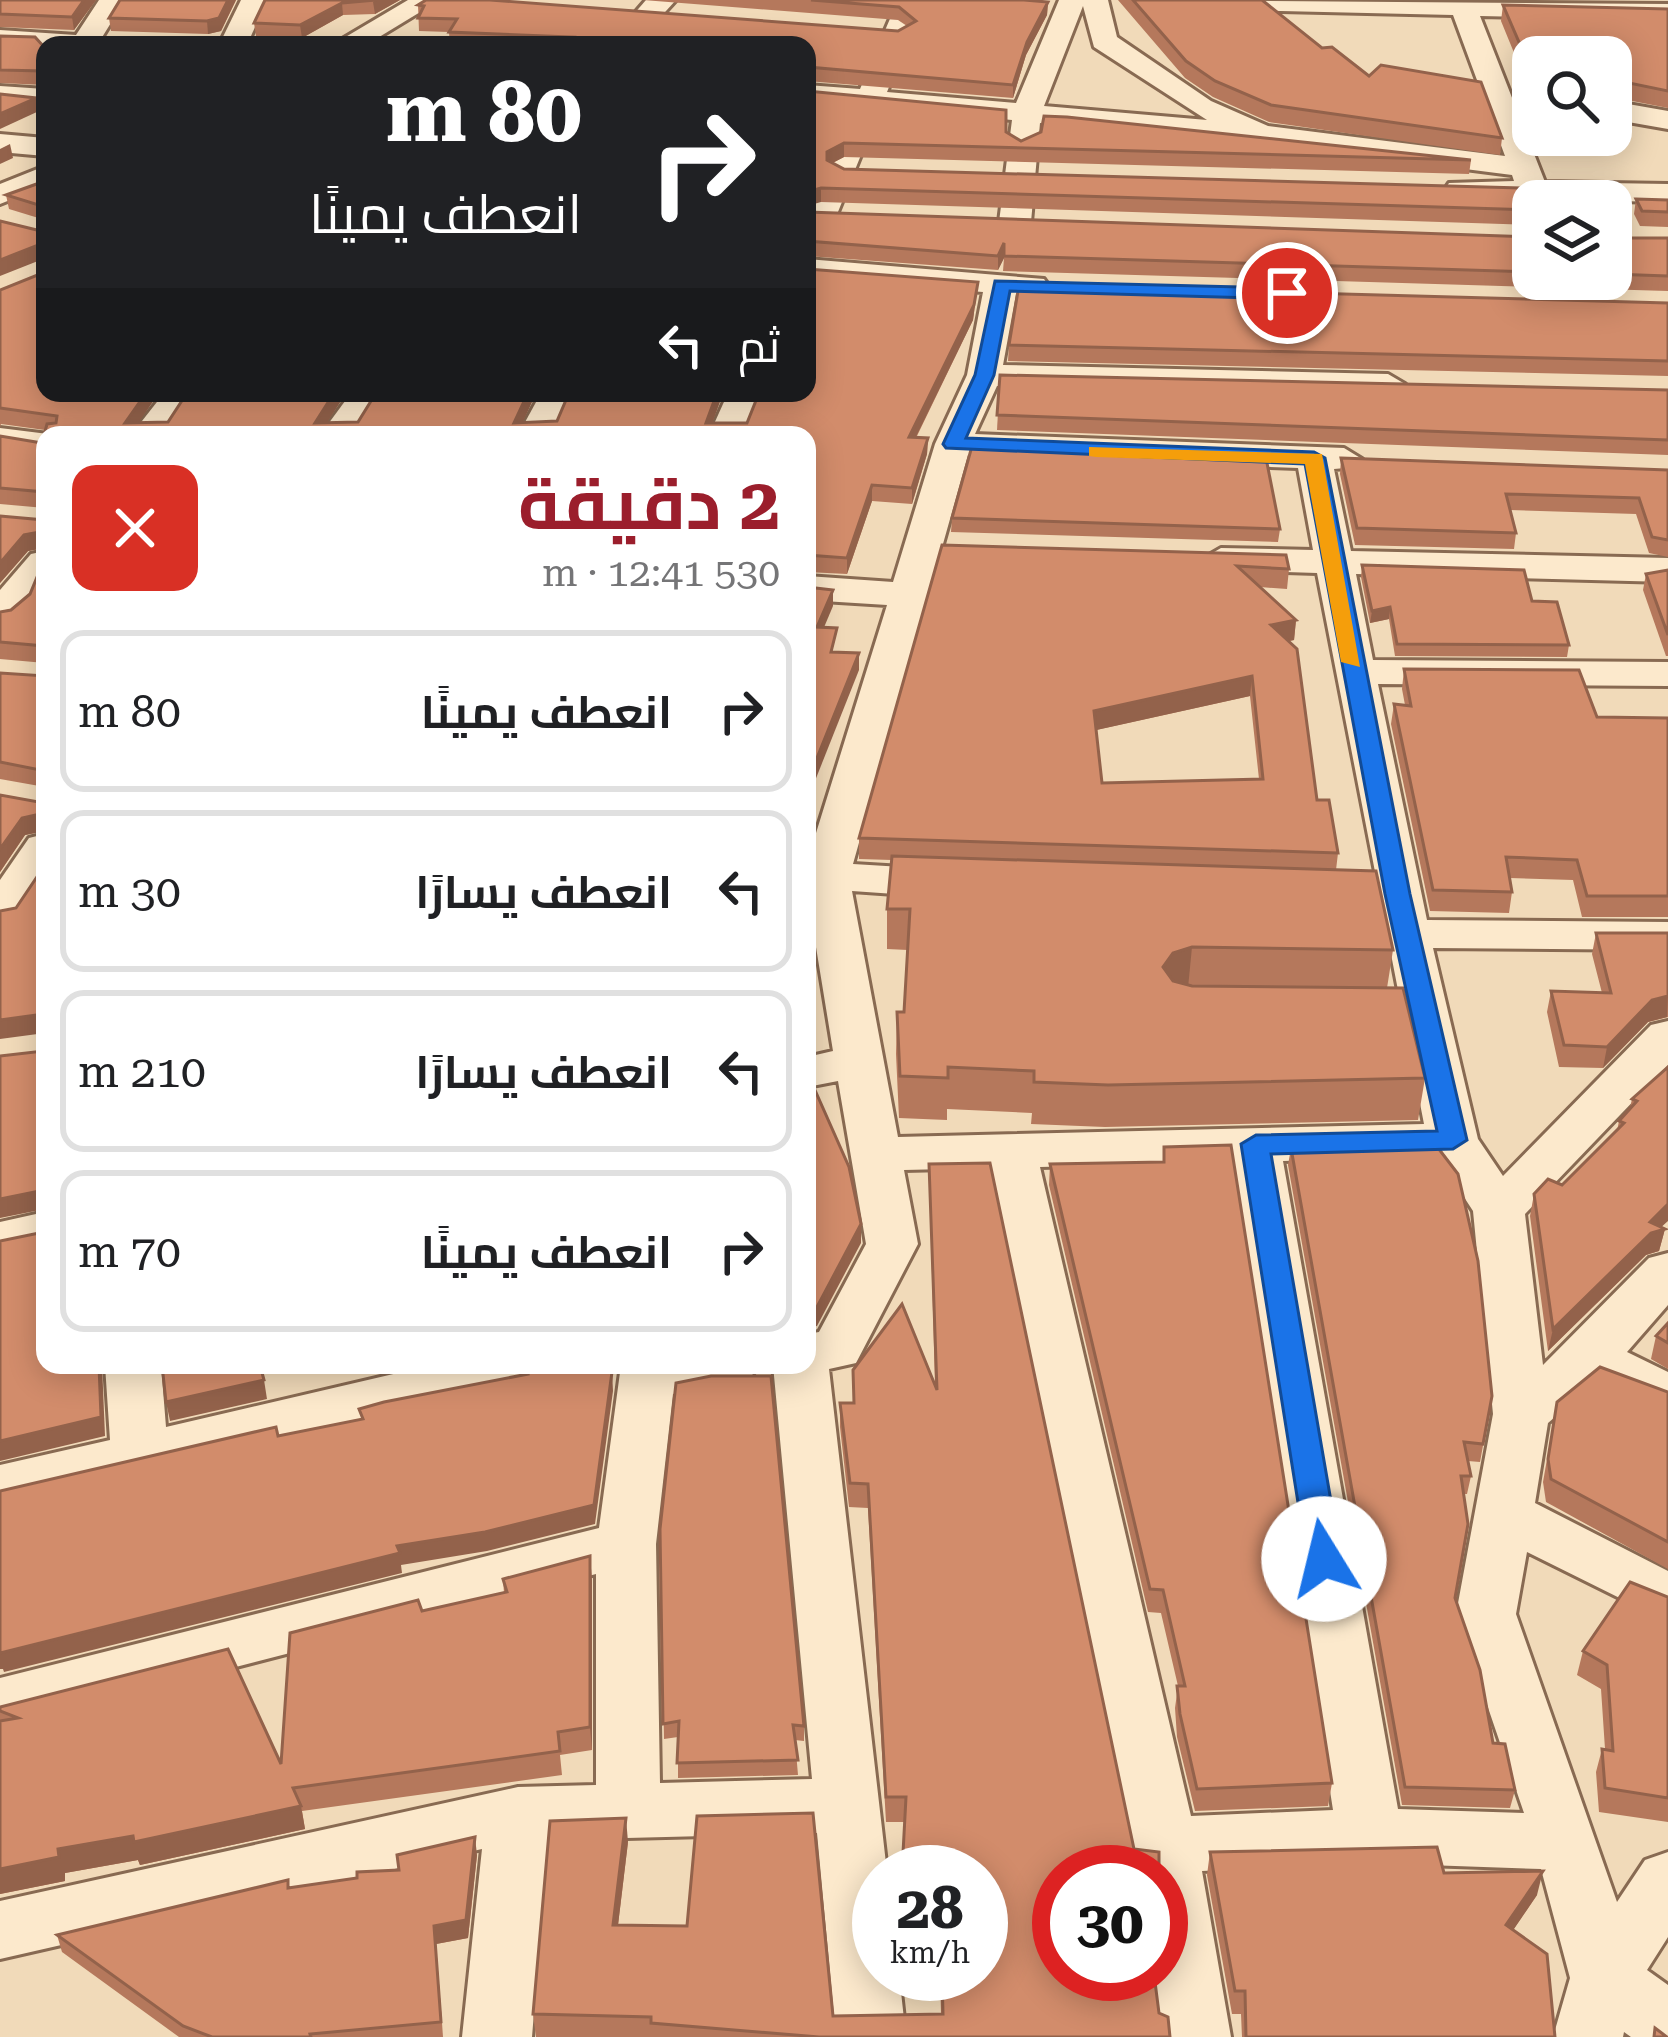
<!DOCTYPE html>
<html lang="ar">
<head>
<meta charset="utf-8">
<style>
  :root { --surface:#fff; --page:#f2f2f2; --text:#202124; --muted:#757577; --line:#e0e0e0; --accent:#9b1e2c }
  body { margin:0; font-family:"Roboto Serif",Cairo,serif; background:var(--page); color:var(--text); direction:rtl; height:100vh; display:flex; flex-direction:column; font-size:45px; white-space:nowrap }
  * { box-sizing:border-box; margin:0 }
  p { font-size:39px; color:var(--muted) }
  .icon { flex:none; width:66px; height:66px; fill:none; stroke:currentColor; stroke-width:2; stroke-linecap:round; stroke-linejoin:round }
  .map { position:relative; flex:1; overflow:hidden; direction:ltr }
  .panel { position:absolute; left:36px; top:426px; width:780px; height:948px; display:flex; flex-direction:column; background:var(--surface); border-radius:24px; box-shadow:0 6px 30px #0003; direction:rtl }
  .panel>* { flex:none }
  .banner { position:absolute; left:36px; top:36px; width:780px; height:366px; border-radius:24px; box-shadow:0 6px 30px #0003; direction:rtl; background:#202124; color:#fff; overflow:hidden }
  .buttons { position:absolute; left:1512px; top:36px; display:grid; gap:24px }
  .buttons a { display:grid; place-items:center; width:120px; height:120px; border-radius:24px; background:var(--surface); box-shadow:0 6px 30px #0003; font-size:60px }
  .speed { position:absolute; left:852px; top:1845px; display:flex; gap:24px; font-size:60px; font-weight:700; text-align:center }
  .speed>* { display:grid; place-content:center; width:156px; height:156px; border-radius:50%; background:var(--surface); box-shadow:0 6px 30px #0003; line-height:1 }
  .speed small { font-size:30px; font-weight:400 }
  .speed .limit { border:18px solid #d22; background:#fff; color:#111 }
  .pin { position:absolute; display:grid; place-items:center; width:102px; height:102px; color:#fff; margin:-51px; border:6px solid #fff; border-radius:50%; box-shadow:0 3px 12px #0007 }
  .me { position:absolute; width:132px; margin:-66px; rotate:351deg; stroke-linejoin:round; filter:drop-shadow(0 0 9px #0008) }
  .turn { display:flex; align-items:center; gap:42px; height:252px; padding:0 36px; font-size:54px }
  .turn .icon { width:156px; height:156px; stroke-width:2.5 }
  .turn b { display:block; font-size:84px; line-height:102px }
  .then { display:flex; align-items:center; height:114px; padding:0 36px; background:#0003; gap:24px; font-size:45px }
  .round { display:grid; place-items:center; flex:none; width:126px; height:126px; border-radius:24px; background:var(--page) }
  .overview { display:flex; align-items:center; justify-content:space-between; height:204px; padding:0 36px }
  h1 { font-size:72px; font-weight:700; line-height:90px; color:var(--accent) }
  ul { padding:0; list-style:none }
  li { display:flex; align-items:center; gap:36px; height:162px; margin:0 24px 18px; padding:0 12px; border:6px solid var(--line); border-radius:24px }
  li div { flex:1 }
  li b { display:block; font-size:45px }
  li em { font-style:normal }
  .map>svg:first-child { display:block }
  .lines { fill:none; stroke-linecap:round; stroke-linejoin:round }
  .minor-casing { stroke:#886a52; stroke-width:6 }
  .minor { fill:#fce9cc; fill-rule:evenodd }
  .wall { fill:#b5785c; fill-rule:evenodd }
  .shaded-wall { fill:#93624b }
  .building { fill:#d28c6b; stroke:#93624b; stroke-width:3; fill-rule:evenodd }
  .route { fill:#1a73e8; stroke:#114b97; stroke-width:3 }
  .slow { fill:#f59e0b }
</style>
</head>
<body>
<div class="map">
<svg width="1668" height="2037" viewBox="0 0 1668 2037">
  <rect width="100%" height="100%" fill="#f1dab9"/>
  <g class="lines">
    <defs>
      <g id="minor">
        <path d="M99,0h26l-24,39 7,6 -108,1v-16l76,5z"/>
        <path d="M241,0h26l-20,45h-28z"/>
        <path d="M408,0h32l-74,45h-34z"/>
        <path d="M646,0h30l-41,45h-28z"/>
        <path d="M898,0h26l-37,92 129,11 43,-103h49l9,37 94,64 57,25 237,30 -52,-141 -307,-7 -13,-8 535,4v16l-188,-4 65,166 123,2v18l-208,-4 -11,-3 -4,-6 4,-6 65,-2 -2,-6 -250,-32 -222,-20 -9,99 -16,9 -16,-9 13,-102 -132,-12 -57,141 -16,9v-46l46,-106 -46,-5v-16l53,4zM1083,6l11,41 113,73 -163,-14z"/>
        <path d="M0,86l45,3v18l-45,-3z"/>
        <path d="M1611,101l57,10v18l-57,-10z"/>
        <path d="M0,134l45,4v18l-45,-4z"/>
        <path d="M45,166v20l-45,18v-20z"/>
        <path d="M807,259l237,20 5,7 -5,7 -28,1 -13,71 385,9 17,10 -17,10 -391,-8 -22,48 369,14 18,11 -5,8 -23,2 17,82 317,7v24l-312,-8 17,86 295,2v24l-290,-2 49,236 241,2v28l-235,-2 45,191 25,37 148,-151 17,-4v44l-143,149 18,151 106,-107 19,-5v52l-41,47 41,20v44l-73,-33 -47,40 -13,80 133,68v51l-141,-70 -11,62 101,288 28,-42 23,-8v85l-21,33 21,15v52h-37l-7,-5 -1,5h-70l17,-59 -29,-109 -171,-6 -168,8 29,166h-70l-9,-63h9v-102h-25l-146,-704 -86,2 14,74 -62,119 -27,6 58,503h-8v102h20l7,63h-70l-19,-204 -269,7 -16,197h-70l20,-188 -482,110v-58l518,-114 78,-2v-211l-596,154v-50l599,-150 22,-163h137l-8,14 -77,15 -17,150 4,239 152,-4 -39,-414h34v-31l12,-2 47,-88 -28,-163 -31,6v-30l26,-6 -26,-159v-30l80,-257 -80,-5v-24l86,6 42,-138 32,-69 16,-83 -176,-13zM968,455l330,13 15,82 -92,-2 -19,11 19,11 96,3 107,551 -526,13 -46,-246 100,7 16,-4 7,-10 -7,-10 -16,-4 -99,-6zM1438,1157l35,54 20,203 -37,200 68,199 -126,-4 -115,-648zM1232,1162l101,648 -142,6 -151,-649z"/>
        <path d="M164,393h35l-32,42h-36z"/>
        <path d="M351,393h35l-30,42h-36z"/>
        <path d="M541,393h34l-21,42h-36z"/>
        <path d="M728,393h34l-17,42h-36z"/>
        <path d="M0,428l56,7h-11v19l-45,-4z"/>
        <path d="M45,551c0,32 -9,67 -45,76v-37l31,-36z"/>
        <path d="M45,834v46l-29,43 -16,4v-47l29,-42z"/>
        <path d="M45,1212v36l-45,10v-36z"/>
        <path d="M105,1365h56l5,62 266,-62h112l-8,14 -20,6 -516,124v-44l110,-25z"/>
      </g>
    </defs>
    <use href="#minor" class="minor-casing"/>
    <use href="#minor" class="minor"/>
  </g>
  <g class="wall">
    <path d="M0,0h96l-22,30 -74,-3z"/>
    <path d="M120,0h116l-15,31 -13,3 -97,-3 -2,-13z"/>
    <path d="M265,0h135l-25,14 -32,1 -41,23 -46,-2 -2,-13z"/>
    <path d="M643,0h381l24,2 -1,13 -21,40 -13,43 -206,-17v-36h-357l-1,-13 -30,-1 -1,-26 480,26 9,-5 -9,-6z"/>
    <path d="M1118,0h144l60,48 47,28 133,62 -2,17 -231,-33 -56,-25 -28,-19z"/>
    <path d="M1503,5l165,4v99l-56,-11 -1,-40h-78v31l-5,-1 -27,-66z"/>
    <path d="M0,36l35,1 10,48 -45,-2z"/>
    <path d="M807,91l199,41 15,9 450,19 -2,14 -625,-17 -12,6 12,6 689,32v24l-712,-23z"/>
    <path d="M45,181v39l-36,-11 -3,-14z"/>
    <path d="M1636,199l32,1v27l-28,-1 -6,-12z"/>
    <path d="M807,212l726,25v42h78v-46l3,5h54v53l-665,-20 1,-13 -6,12 -191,-14z"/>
    <path d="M978,282l-5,38 -57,118h12l-1,16 -15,50 -40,-3 -25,73 -40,-2v-137l-762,73 -45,-4v-68l42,7 3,-13 -44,-6 -1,3v-137l139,132h29l19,-29h159l-19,29h31l18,-29h160l-14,30 35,-2 12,-28h154l-11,30h35z"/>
    <path d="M1668,303v73l-660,-15 1,-16z"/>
    <path d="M1000,375l668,15v65l-671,-25z"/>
    <path d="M1341,458l327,12v87l-19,-4 -13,-39 -126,-4 6,23 -2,16 -159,-4 -15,-71z"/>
    <path d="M0,516l45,4v-2v343v-30l-20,4 -25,37v-77l44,8 1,-16 -45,-8v-106l45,3v-13l-45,-4v-47l11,-2 19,-16 14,-34v-12l-16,3 -28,32z"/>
    <path d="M952,518l328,11 -2,13 -327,-10z"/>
    <path d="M942,545l347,24 -2,20 -27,-2 36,33 -2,20 -5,1 28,159 21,53 -2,17 57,80 -6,38 38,90 -7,42 -313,7 -74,-3 1,-11 -85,-4v11l-48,-2 -3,-64 1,-42h7l4,-62 -21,-1v-40l5,-49 -33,-1v-21zM1250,696l9,83 -157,4 -6,-53z"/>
    <path d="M1362,565l170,36 37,44 -2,12 -172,-1 -6,-37 -19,4 -9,-46z"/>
    <path d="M1668,570v86h-2l-23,-66 3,-16z"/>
    <path d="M1404,669l193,48 71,1v199h-86l-9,-37 -63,-2 2,14 -3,21 -79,-2 -39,-187 3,-20 11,1 -3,-16z"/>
    <path d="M1596,933h72v84l-20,5 -45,46 -44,-1 -12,-55 4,-21 51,2 -10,-39z"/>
    <path d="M1668,1067l-6,160 3,2 -6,22 -13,4 -98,96 -18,-135 4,-22 28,-9 55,-54 2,-10 11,-13 2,-9z"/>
    <path d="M1164,1147l168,636 -4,23 -133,5 -18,-74 -2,-29 3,-22 -17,-73 -13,-1 -99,-427 1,-21 113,-2z"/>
    <path d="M1291,1148l201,248 -12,66 -12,-1 3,15 -4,18h-4l-8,104 38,145 22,47 -5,18 -108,-3 -114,-640z"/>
    <path d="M929,1164l130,708 100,141 11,24h-634l-3,-23 95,-172 -10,83 215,91 108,-2 -1,-40h41v-102l-76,-50h-19l-18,-314 -19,-1 -9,-80v-24h13l82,-17z"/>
    <path d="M1668,1323v46l-17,-10 5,-23z"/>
    <path d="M1668,1392v177l-122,-67 -3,-20 14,-80z"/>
    <path d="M660,1529l144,197v15l-9,-1 3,35 -120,3v-41l-14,2z"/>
    <path d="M503,1579l89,1v170l-32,5 2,20 -260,36 3,18 -165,36 -2,-5 -73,13v8l-65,13v-187l281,57 141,-153 82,-18z"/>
    <path d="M1668,1597v225l-69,-10 -3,-40 6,-23h3l-4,-60 -24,-14 6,-24z"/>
    <path d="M1210,1852l234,21 93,22 -24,35 42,107h-313l-1,-23h-9l-25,-139z"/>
    <path d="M477,1855l-9,83 -32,6 7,93h-264l-117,-85 -5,-17 231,-55 1,8 68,-10z"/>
  </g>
  <g class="shaded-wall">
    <path d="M84,0h12l-22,30 -2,-13z"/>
    <path d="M228,0h8l-15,31 -13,3 -1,-13z"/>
    <path d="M376,0h24l-25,14 -2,-12z"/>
    <path d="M1048,2l-1,13 -21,40 -13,43v-13l14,-43z"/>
    <path d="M342,3l1,12 -41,23 -2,-13z"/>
    <path d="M36,98l3,13 -39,18v-15z"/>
    <path d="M844,143v14l-17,9v-14z"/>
    <path d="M10,144l3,14 -13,6v-15z"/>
    <path d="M821,188v14l-14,4v-14z"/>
    <path d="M1004,243v15l-6,12v-14z"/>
    <path d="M41,244l2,15 -43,17v-16z"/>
    <path d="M978,282l-5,38 -65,133 1,-16z"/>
    <path d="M146,393h13l-29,42 -5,-12z"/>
    <path d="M334,393h12l-27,42 -4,-12z"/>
    <path d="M528,393h8l-19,42 -3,-12z"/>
    <path d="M717,393h6l-15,42 -2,-12z"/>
    <path d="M928,438l-1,16 -15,50v-16z"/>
    <path d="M872,485v16l-25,73v-16z"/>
    <path d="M45,531v17l-17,3 -28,32v-20l24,-28z"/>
    <path d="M833,590v16l-16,38v-17z"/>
    <path d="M1390,607l-1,12 -19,4 2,-12z"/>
    <path d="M1296,620l-2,20 -25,5 2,-20z"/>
    <path d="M859,653v17l-52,131v-18z"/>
    <path d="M1252,676l-2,20 -158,35 2,-20z"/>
    <path d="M44,813l1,18 -20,4 -25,37v-23l22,-31z"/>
    <path d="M1192,947l-4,41 -28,20 3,-41 10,-14z"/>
    <path d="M1668,996l-1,21 -19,5 -45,46 4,-21 45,-47z"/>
    <path d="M44,1014l1,19 -45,6v-19z"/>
    <path d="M814,1032v19l-7,5v-19z"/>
    <path d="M44,1190l1,19 -45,9v-19z"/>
    <path d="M1668,1204v17l-10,9 7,-1 -6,22 -13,4 -98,96 5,-22z"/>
    <path d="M861,1224v19l-44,83 -10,2v-20z"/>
    <path d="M99,1365h3l3,71 -105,25v-20z"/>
    <path d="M612,1372l1,19 -18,133 -108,27 -86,14 1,8 -398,99 -1,-3h-3v-20l397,-103z"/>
    <path d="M264,1380l3,19 -97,22 -4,-19z"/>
    <path d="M590,1556l2,24v170l-2,-23z"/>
    <path d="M301,1806l4,23 -165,36 -2,-5 -73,13v8l-65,13v-25l58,-20z"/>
    <path d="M626,1818l2,24 -13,108 -2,-25z"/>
    <path d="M475,1837l2,18 -9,83 -32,6 7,93 -9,-111z"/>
    <path d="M1543,1871l-6,24 -36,53 5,-23z"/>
  </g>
  <g class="building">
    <path d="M0,0h84l-12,17 -72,-3z"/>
    <path d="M120,0h108l-9,18 -12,3 -98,-3z"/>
    <path d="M265,0h111l-34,3 -42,22 -46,-2z"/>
    <path d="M426,0h64l408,31 18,-10 -17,-14 -88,-7h213l24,2 -21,40 -14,43 -206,-18v2v-24h-243l9,-8 -124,-5 8,-13 -39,-1 6,-12 -6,-1z"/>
    <path d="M1133,0h129l60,48 10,-1 37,29 12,-11 100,17 21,56 -231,-33 -56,-24 -29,-20z"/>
    <path d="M1503,5l165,4v82l-53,-11 -4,3v-26h-78v14l-2,-1z"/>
    <path d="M0,36l35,1 10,11v33l-2,-10 -43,-1z"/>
    <path d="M807,91l199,19v22l15,9 20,-9 3,-16 23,1 404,43 -627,-17 -17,9v8l17,9 677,19 10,7 2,15 -712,-22 -14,4z"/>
    <path d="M0,94l36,4 -36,16z"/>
    <path d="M45,181v26l-39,-12z"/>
    <path d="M1636,199l32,1v12l-26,-1z"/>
    <path d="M807,212l726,25v35l-529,-16v-13l-6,13 -191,-15z"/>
    <path d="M0,221l45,11v15l-4,-3 -41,16z"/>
    <path d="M1611,233l3,5h54v38l-57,-2z"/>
    <path d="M807,269l171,13 -4,23 -65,132 19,1 -16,50 -40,-3 -25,73 -40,-3v-120h-762v57l-45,-4v-52l42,7 5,-19 9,-1 1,-7 -57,-8v-118l45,-18v121h101l-21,30 43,-1 19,-29h147l-19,30 43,-1 18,-29h152l-14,30 43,-2 12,-28h148l-11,30h41l12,-30h48z"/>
    <path d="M1019,285l649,18v58l-659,-16z"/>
    <path d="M1000,375l668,15v50l-671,-25z"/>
    <path d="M972,446l294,12 14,71 -328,-11z"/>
    <path d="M1341,458l327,12v70l-16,-3 -13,-39 -133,-4 10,39 -159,-5z"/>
    <path d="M0,516l45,4v-2v128l-45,-4v-30l11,-2 19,-16 14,-34 1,-29 -21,4 -24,28z"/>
    <path d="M942,545l344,10 3,14 -52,-3 59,54 -25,5 26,24 20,151h12l9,53 -479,-15zM1252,676l11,103 -161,4 -8,-72z"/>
    <path d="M1362,565l162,5 8,31 25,1 12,43 -172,-1 -7,-37 -18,4z"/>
    <path d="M1668,570v65l-22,-61z"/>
    <path d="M807,587l26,3 -16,37 20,1 -6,24 28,1 -52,130z"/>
    <path d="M45,651v120l-45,-9v-89l45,3z"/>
    <path d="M1404,669l175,1 18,47 71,1v178h-81l-10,-36 -71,-3 6,35 -79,-2 -39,-186 17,2z"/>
    <path d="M45,771v90l-1,-48 -22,5 -22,31v-54l44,8z"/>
    <path d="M892,856l484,15 17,79 -201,-3 -19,6 -10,14 10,14 19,5 211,2 22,90 -317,7 -74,-3v-11l-86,-4v11l-48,-2 -3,-64h7l6,-103h-23z"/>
    <path d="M45,865v500h54l2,52 -101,24v-200l44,-9v-42l-44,9v-143l44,-5v-37l-44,6v-109l16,-3z"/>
    <path d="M1596,933h72v63l-16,4 -45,47 -43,-2 -13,-54 60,2z"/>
    <path d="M807,1012l7,20 -7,5z"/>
    <path d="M1668,1067v137l-18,18 15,7 -14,4 -98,96 -19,-135 14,-15 14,6 62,-62 -5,-2 18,-20 -5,-2z"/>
    <path d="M807,1072l42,95 12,57 -44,83 -10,1z"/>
    <path d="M1435,1144l23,30 20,87 14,135 -9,48 -19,-2 7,34h-10l7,48 -13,74 25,72 13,73 12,1 10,46 -110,-3 -114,-639z"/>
    <path d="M1231,1145l101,638 -135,6 -17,-75 -3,-28h8l-22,-96 -13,-1 -100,-425 114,-2v-15z"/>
    <path d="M990,1163l144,686 25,3v20h-100v102h95l5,39 9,4 2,20h-351l-168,-14v-6l-118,-3 17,-193 76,-3 -13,107 74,1 10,-110 116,-3 20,203 110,-2 -1,-40h39v-102h-79l4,-75h-20l-18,-313 -18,-1 -10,-80h14l-1,-33 49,-66 35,86 -8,-226z"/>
    <path d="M1668,1323v20l-12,-7z"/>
    <path d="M162,1365h98l4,15 -98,22z"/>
    <path d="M531,1365h67l1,7h13l-18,133 -109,27 -88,14 3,7 -400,100v-162l276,-64 2,9 85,-17 -4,-10 25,-7 144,-28 -2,-7z"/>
    <path d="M1600,1367l68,25v150l-117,-63 -3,-20 9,-57z"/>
    <path d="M711,1376h60l33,350 -11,-1 5,35 -121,3 2,-42 -16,3 -3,-195 16,-146z"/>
    <path d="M590,1556v171l-32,5 2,19 -267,37 8,18 -167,36 -1,-6 -75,13 1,8 -59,12v-148l18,-3 -18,-7v-4l228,-58 53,115 9,-131 128,-33 4,11 85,-19 -4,-13z"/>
    <path d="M1630,1582l38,15v201l-63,-10 -3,-39 11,2 -6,-86 -24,-14z"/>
    <path d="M475,1837l-9,83 -32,6 7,96 -131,12 1,3h-99l-29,-11 -126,-91 231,-55v8l69,-10v-6l42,-2 -2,-15z"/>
    <path d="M1437,1847l7,26 99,-2 -37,54 41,29 8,83h-309l-1,-46h-10l-25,-139z"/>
    <path d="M1655,2028l12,9h-13z"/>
  </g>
  <path class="route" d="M995,281l292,7 9,5 -9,6 -277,-8 -16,84 -28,63 348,14 11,6 85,436 57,246 -14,9 -182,5 70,405 -5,10h-24l-5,-10 -66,-415 15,-9 181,-4 -52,-237 -80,-430 -359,-16 -3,-4 32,-69z"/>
  <path class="slow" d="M1089,447l233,7 38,213 -19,-5 -36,-198 -209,-7 -7,-1z"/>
</svg>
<div class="buttons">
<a><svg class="icon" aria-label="search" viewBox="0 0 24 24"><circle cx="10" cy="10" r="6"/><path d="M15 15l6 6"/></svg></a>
<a><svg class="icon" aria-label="layers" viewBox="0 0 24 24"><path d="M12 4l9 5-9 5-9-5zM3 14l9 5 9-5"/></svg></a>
</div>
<div class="speed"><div>28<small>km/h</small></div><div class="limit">30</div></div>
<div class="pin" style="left:1287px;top:293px;background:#d93025"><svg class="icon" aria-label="arrive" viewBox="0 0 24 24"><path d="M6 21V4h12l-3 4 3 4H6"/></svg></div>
<svg class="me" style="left:1324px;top:1559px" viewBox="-20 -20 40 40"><circle r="19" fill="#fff"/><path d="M0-13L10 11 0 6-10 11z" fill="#1a73e8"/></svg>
<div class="banner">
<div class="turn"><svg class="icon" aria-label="right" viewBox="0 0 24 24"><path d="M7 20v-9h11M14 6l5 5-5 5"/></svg><div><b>80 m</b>انعطف يمينًا</div></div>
<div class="then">ثم<svg class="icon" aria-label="left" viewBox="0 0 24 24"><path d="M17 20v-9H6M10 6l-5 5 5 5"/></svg></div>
</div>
<section class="panel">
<div class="overview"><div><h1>2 دقيقة</h1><p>530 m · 12:41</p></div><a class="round" style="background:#d93025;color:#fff"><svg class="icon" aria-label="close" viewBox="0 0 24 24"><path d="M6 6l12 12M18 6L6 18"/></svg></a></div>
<ul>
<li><svg class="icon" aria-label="right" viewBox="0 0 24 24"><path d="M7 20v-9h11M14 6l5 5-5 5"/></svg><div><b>انعطف يمينًا</b></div><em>80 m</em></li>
<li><svg class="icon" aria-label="left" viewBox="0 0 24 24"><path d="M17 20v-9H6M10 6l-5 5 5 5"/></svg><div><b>انعطف يسارًا</b></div><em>30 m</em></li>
<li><svg class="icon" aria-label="left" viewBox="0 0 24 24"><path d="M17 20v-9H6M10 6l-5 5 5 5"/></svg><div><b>انعطف يسارًا</b></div><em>210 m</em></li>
<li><svg class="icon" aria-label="right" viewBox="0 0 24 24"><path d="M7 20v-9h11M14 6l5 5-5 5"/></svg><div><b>انعطف يمينًا</b></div><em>70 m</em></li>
</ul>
</section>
</div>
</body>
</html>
